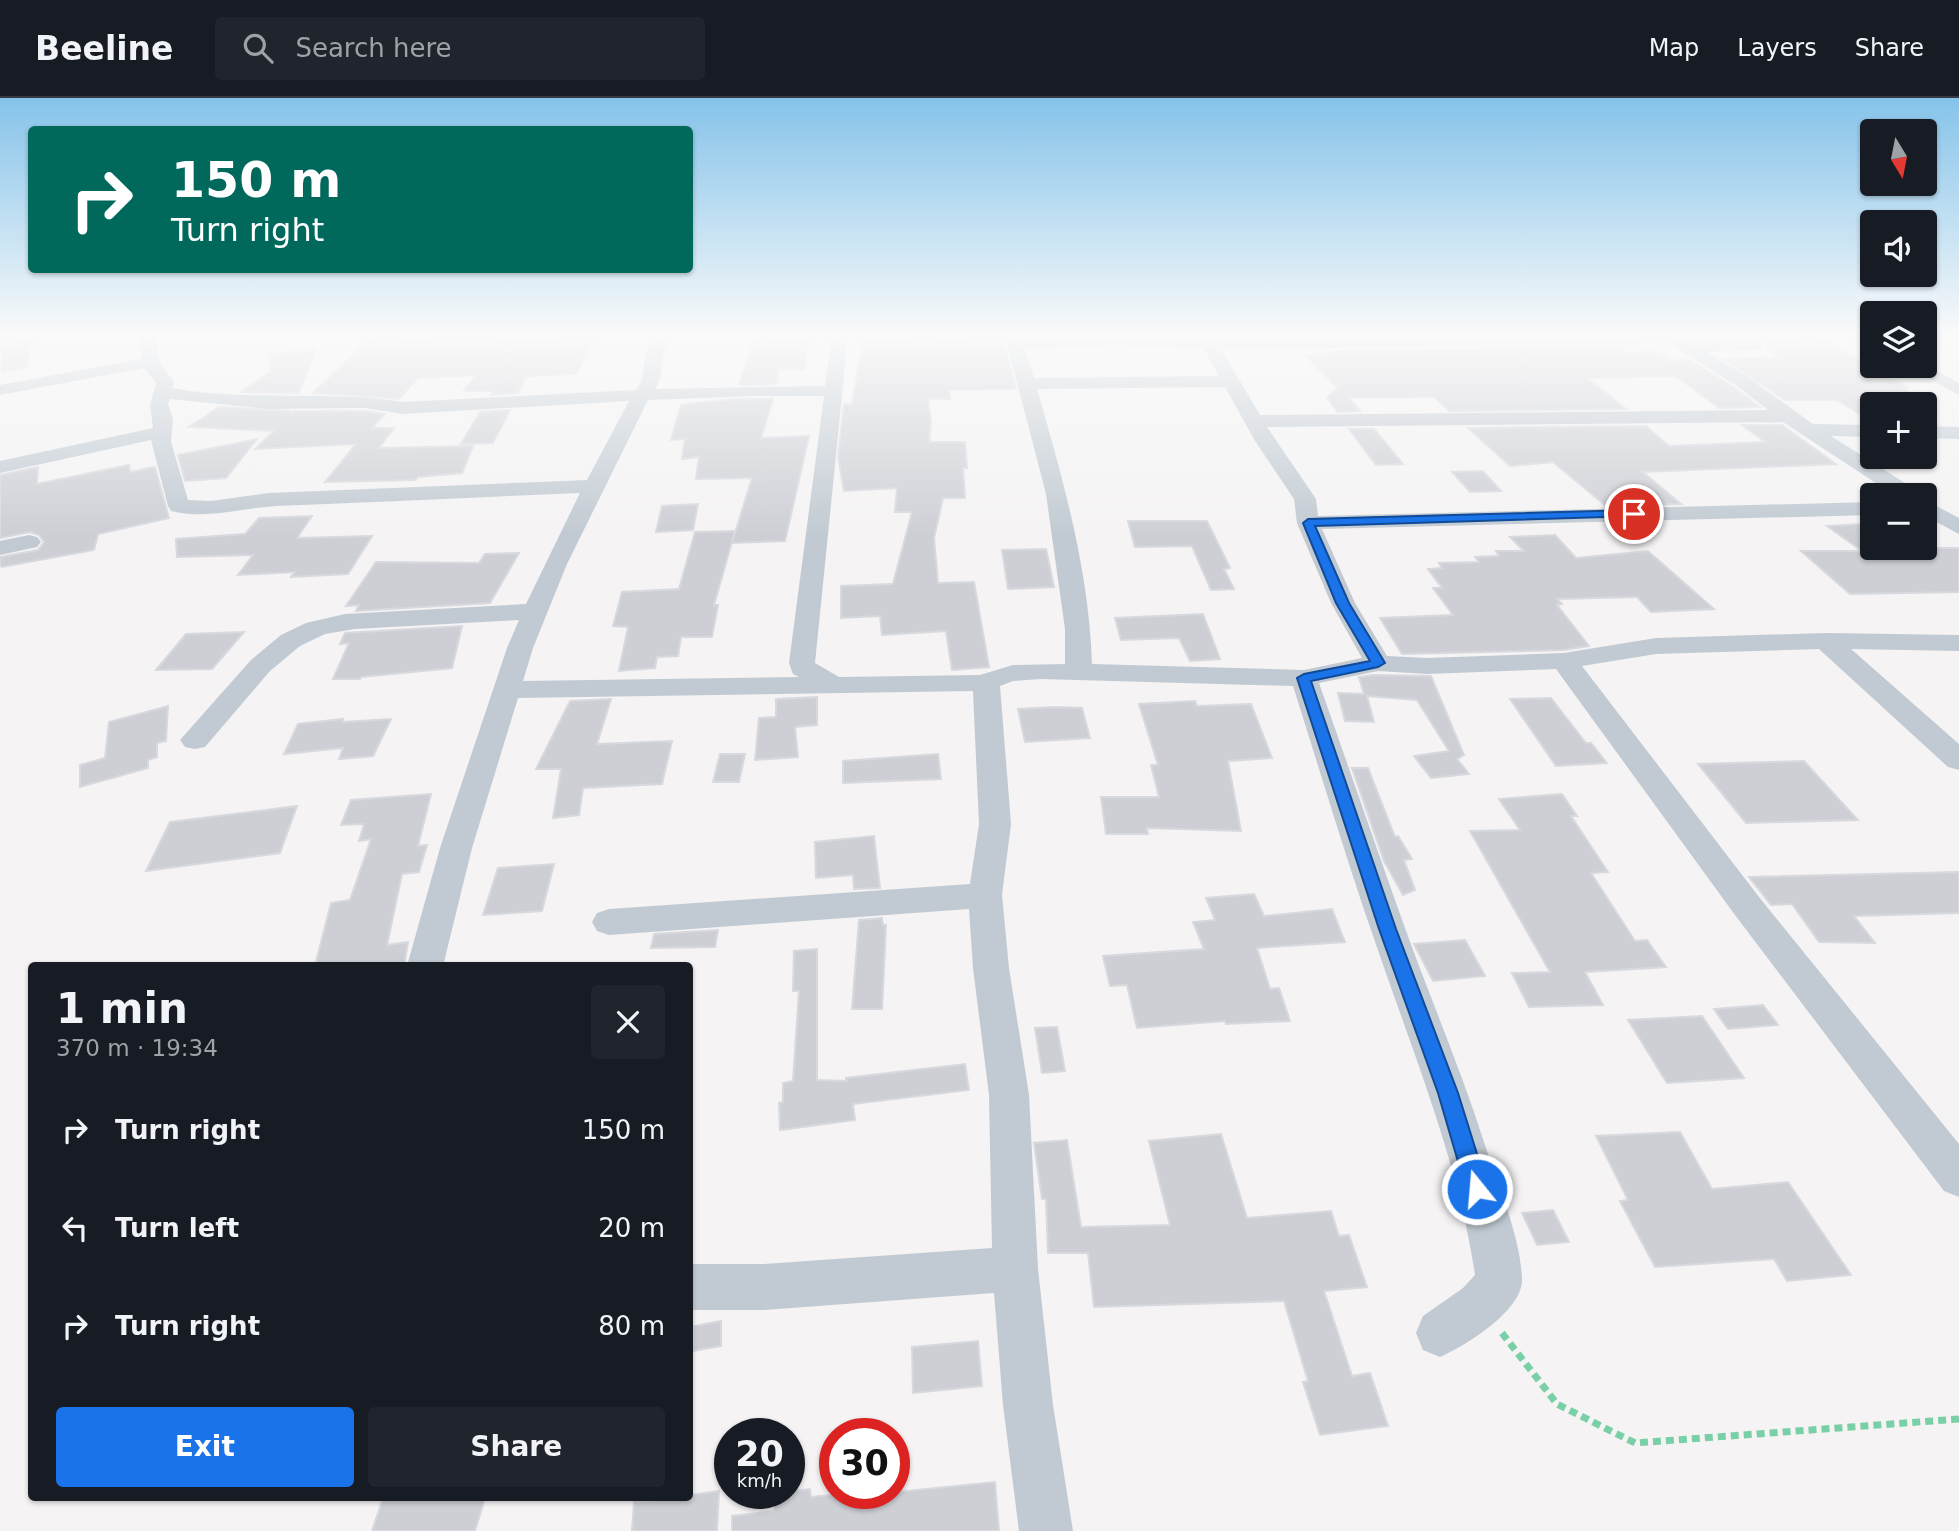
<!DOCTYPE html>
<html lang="en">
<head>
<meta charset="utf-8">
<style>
  :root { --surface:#171b24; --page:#20242c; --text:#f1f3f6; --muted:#9ea1a6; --line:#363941; --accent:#1a73e8 }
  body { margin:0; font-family:"DejaVu Sans",sans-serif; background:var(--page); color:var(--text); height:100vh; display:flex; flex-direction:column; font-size:26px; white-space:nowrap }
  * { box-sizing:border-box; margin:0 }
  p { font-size:23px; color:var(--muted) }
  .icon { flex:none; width:38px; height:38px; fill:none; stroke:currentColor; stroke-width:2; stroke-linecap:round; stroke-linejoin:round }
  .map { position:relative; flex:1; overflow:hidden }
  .side { position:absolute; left:28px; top:864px; width:665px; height:539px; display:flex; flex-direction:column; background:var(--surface); border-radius:7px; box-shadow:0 2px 5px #0004 }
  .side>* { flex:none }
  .guide { position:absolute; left:28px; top:28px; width:665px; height:147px; border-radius:7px; box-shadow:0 2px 5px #0004; background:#00695c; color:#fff; overflow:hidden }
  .needle { width:46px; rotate:170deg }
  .tools { position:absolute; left:1860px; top:21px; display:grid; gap:14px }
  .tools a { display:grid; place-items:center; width:77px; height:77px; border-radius:7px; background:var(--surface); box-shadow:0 2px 5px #0004; font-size:35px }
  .speed { position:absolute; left:714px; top:1320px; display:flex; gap:14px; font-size:35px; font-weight:700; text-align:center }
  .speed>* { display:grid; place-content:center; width:91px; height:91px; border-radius:50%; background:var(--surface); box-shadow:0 2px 5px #0004; line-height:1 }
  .speed small { font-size:18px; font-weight:400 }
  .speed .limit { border:10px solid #d22; background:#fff; color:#111 }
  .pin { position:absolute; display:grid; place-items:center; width:60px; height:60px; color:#fff; margin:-30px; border:4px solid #fff; border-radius:50%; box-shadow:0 2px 7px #0007 }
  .me { position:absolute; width:77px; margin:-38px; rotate:343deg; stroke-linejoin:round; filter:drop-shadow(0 0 5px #0008) }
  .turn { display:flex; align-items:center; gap:24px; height:147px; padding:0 28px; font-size:32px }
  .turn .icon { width:91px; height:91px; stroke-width:2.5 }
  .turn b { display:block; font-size:49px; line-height:60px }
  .round { display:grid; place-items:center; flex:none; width:74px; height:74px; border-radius:7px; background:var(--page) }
  .overview { display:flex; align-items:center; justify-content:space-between; height:119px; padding:0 28px }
  h1 { font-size:42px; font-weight:800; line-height:52px }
  .cta { display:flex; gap:14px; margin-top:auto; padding:14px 28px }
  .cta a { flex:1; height:80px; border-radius:7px; background:var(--accent); color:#fff; font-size:28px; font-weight:800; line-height:80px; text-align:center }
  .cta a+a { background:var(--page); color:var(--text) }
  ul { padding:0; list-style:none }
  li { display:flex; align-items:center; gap:21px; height:98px; padding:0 28px }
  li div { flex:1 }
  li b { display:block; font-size:26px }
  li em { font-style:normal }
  header { display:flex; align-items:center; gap:42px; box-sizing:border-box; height:98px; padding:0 35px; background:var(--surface); border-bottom:2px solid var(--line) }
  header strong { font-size:33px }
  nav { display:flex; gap:38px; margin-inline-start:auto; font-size:24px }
  .search { width:490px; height:63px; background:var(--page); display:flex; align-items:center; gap:18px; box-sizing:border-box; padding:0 24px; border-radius:7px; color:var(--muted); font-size:26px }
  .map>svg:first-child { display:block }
  .building { fill:#cdcfd5; stroke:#d7d9de; stroke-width:2 }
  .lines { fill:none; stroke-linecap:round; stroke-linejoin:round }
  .path { stroke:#7ad0a6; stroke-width:7; stroke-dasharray:8 5; stroke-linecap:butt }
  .minor { fill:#c1cad2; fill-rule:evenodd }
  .route { fill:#1a73e8; stroke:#114b97; stroke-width:2 }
</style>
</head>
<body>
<header>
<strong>Beeline</strong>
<div class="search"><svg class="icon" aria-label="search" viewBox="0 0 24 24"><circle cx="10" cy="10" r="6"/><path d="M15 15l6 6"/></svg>Search here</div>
<nav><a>Map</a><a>Layers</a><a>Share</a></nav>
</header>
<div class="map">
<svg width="1959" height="1433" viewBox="0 0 1959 1433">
  <rect width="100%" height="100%" fill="#f5f3f3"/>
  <g class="building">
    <path d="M373,238h27l-3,4 35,-1 -4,5 131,-2 4,-6h34l-21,38 -50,2 -8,17 -27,2 2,-4h-29l12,-16 -58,3 -19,21 -86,-6z"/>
    <path d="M755,238l54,2 -5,31h-25l-3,15 -37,1z"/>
    <path d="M913,238l61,1 1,7 29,-1 12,46 -67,1 1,9h-22l3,23 -2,20h36l2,26h-4l2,30h-22l-9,40 4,45 36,-1 15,85 -37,3 -6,-39 -64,4 -2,-19 -39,2v-32l52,-2 19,-72h-17l2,-24 -53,3 -6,-34 6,-53h8l11,-63 50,-2z"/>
    <path d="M1802,238h15l90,51 -5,1 27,16h-57v18l-35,-22h-52l-62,-41 57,-2 -15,-9v-4z"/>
    <path d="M32,243l-6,27 -24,3 -1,-26z"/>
    <path d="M1619,249l7,6 32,-2 13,9h19l45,28 25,19 -41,1 -43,-32 -89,2 39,31 -177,2 -15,-14 -85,1 11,13 -23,1 -10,-15 11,-9 -33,-33 50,-5z"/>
    <path d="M316,251l-17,44 -58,-1 30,-21 -2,-17z"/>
    <path d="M734,301h39l-12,39 48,-2 -24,105 -53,2 20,-65 -56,1 3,-22 -17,2 3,-20 -14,1 10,-35z"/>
    <path d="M219,309l73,4 -1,4 3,-4h71l20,3 -13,14h22l-15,20 94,-2 -11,27 -44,4 -3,3 -90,2 31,-38 -101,5 19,-18 -85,-4z"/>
    <path d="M510,312l-17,33 -32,1 19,-32z"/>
    <path d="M1742,327h40l54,39 -193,8 38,32 -75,2 -53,-44 -43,4 -42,-38 178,-2 23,20 96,-4z"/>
    <path d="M1349,331h25l29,35 -27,1z"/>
    <path d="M257,341l-31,39 -41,3 -7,-26z"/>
    <path d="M129,367l1,7 25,-5 14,51 -71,16 -4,16 -92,17 -2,-2v-8l38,-7 6,-8 -5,-7 -9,-3 -30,6v-63l38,-8 -1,17z"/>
    <path d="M1483,373l18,20 -31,1 -18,-20z"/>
    <path d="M698,406l-5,26 -37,2 6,-26z"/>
    <path d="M312,418l-15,22 75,-2 -24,38 -57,3 4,-5 -57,3 15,-20 -76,2 -1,-18 69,-5 14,-16z"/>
    <path d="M1128,423h79l23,47 -6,1 10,20 -23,1 -19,-44 -57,1z"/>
    <path d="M1863,426l9,6v18h87v44l-109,2 -49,-43h61l-35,-25z"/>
    <path d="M735,433l-21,74h4l-6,32h-31l-3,19 -21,1 -2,11 -36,3 9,-44 -15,-1 9,-34 57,-3 16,-57z"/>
    <path d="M1555,437l21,23 72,-7 66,58 -63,3 -14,-15 -80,2 5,5 -5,1 32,41 -25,4 -162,4 -22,-36 73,-3 -20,-27h9l-14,-19 14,-1 -3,-5 40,-1 -4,-5 24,-1 -3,-5h28l-14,-14z"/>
    <path d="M1046,451l8,38 -46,2 -6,-39z"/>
    <path d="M519,455l-29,50 -134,8 3,-6 -13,1 30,-44 103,1 6,-9z"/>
    <path d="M1203,516l17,45 -30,2 -11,-23 -58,2 -6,-22z"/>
    <path d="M462,528l-10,42 -91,9 -1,2h-27l16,-36 -9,1 5,-11z"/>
    <path d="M244,534l-32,37 -56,1 30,-36z"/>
    <path d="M1373,577l58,1 33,79 -7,4 12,15 -38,4 -17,-22 35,-5 -32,-51 -50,-4 7,26 -29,-1 -7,-28 26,1 -5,-17z"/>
    <path d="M817,599v28l-22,2 3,30 -43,3 4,-42 17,-1v-18z"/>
    <path d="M1551,600l35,45h5l16,20 -51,3 -46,-67z"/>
    <path d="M611,601l-14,45 75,-3 -10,43 -79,4 -4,27 -26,3 8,-49h-25l34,-68z"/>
    <path d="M1195,603l2,5 54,-2 21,54 -44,3 13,70 -94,-3 1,6h-42l-5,-37h58l-8,-32h7l-19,-61z"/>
    <path d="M168,608l-2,35 -9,2v14l-9,3v8l-68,19v-22l25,-7 4,-36z"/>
    <path d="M1055,609l27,1 8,30 -65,4 -7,-33z"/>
    <path d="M343,621l-1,3 49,-3 -18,37 -34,3 4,-11 -59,6 14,-30z"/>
    <path d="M720,656h25l-6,28h-26z"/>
    <path d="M938,656l3,25 -98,4v-22z"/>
    <path d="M1804,663l54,59 -112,3 -48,-59z"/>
    <path d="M1352,670h16l27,69 3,-1 14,23 -8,1 11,30 -12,5 -19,-34z"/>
    <path d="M431,696l-13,52 9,-1 -8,27 -17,2 -15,71 21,-3 -4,24h-89l16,-63 19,-3 21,-61 -12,2 5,-17 -23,1 10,-25z"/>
    <path d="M1562,696l15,22h-6l37,56 -17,1 44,68 12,-1 19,27 -81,5 18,33 -74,2 -17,-34 38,-1 -80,-141 50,-1 -21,-31z"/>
    <path d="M297,708l-17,47 -134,18 24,-49z"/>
    <path d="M874,738l6,52 -26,1 -1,-14 -37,3 -1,-36z"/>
    <path d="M554,766l-12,47 -59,4 15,-47z"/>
    <path d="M1959,774v41l-105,3 21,27 -56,-1 -27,-38 -21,1 -22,-28z"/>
    <path d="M1254,796l10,22 68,-7 13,33 -88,6 13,41 9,-1 11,33 -64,3 -1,-3 -88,7 -10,-43 -17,1 -7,-30 101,-7 -11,-27 22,-2 -9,-22z"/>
    <path d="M882,820l1,7h3l-4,84h-30l7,-89z"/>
    <path d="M718,832l-3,17 -64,1 3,-14z"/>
    <path d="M1465,842l20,36 -52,5 -19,-37z"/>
    <path d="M817,851v131l29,1v-3l119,-14 4,26 -116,14 2,16 -75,10 -1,-27 4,-1v-19l10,-2 6,-90h-6l1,-40z"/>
    <path d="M1763,907l15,20 -50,4 -14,-20z"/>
    <path d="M1702,918l42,62 -77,5 -39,-63z"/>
    <path d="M1057,929l8,44 -23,2 -7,-45z"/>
    <path d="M1680,1034l32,57 76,-7 63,93 -64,6 -13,-22 -119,8 -35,-66 8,-1 -32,-64z"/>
    <path d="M1221,1036l26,84 84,-7 8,25 10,-1 18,52 -43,4 28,85 18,-3 18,53 -68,9 -17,-53 5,-1 -24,-80 -190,6 -6,-54h-40l-2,-54h-4l-8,-56 33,-3 14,87 89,-2 -21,-84z"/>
    <path d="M1553,1112l16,32 -32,3 -15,-32z"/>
    <path d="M721,1223v25l-28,5 1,-25z"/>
    <path d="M978,1243l4,45 -69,7 -1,-46z"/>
    <path d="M995,1384l4,49h-267v-15l42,-5 1,-18 35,-4 1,8 35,-4v4z"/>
    <path d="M719,1393l-2,40h-85l2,-29 56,-4v-3z"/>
    <path d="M383,1400h102l-10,33h-103z"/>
  </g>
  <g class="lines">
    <path class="path" d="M1502,1235l55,71 78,39 324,-24"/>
    <g class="minor">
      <path d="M140,238h16l3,26 15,20 -2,6c77,14 155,2 231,14l233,-12 6,-10 4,-29 11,-15h16l-9,15 -4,29 -5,9 170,-3 7,-50h16l-33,327 24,14 141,-2 33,-10 52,-1v-35l-19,-135 -41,-158h16l1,3 72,-3 107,3v-3h16l1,3 463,-3 10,6 70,-1 2,4 -2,4 -6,1 -48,2 42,26 64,46 59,1v12l-41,-1 85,54 3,5h-25l-111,-73 -516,5 49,72 2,17 554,-14v13l-550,14 33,74 32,53 40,2 137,-5 92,-15 170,-5 133,2v16l-108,-2 108,95v26l-11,-3 -129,-118 -163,5 -74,12 177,231 200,247v53l-15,-6 -209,-276 -179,-246 -129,5 -49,-3 -59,12c29,82 57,164 86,245 26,72 56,142 79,214 13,41 37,95 38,138 0,31 -57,66 -82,77l-17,-7 -7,-17 7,-17 40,-28 12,-13c-15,-106 -59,-215 -94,-316 -32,-90 -59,-182 -88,-273l-252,-7 -28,2 -13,5 11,138 -9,71 7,73 20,127 9,174 15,136 20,126h-54l-16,-126 -9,-112 -230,17h-74v-46h74l228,-16 -3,-153 -16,-127 -4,-59 -360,26 -12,-4 -5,-9 5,-9 12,-4 361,-25 9,-60 -6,-133 -455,7 -46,150 -29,118h-36l33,-118 67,-200 12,-28 -164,9 -30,5 -25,12 -30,25 -65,76 -10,2 -10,-2 -5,-7 71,-80 30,-25 25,-12 39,-9 181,-10 54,-111c-101,4 -202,9 -303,13 -36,2 -70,14 -106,5l-3,-5 -17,-66 -151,33v-12l153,-33 -3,-24 6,-21 -12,-15 -144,27v-10l141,-26zM1664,242l73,46 31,24 -508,5 -39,-66 420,-5zM1118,247l86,4 15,27 -185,2 -9,-29zM1225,289l30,54 39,58 3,24 34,80 31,55 -58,12 -212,-6c-3,-94 -29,-185 -55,-275zM755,298h69l-35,267 4,11 6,3 -276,4 10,-33 34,-84 81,-164zM170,301l97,10 98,-1 38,6 226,-13 -42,79 -318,13 -58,8 -23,-1 -17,-58 2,-23 -5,-15z"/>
      <path d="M1852,238h20v12z"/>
      <path d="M1925,266l34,19v12l-53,-29z"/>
      <path d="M1925,328l34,1v12l-34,-1z"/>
      <path d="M1925,402l34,18v16l-34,-18z"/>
      <path d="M29,437l8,2 4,5 -4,5 -37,8v-14z"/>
    </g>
  </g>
  <linearGradient id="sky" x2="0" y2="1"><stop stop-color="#85c3ea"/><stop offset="0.54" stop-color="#fafafa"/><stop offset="1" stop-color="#fafafa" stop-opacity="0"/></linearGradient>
  <rect width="1959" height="438" fill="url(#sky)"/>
  <path class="route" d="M1634,412l4,1v5l-323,10 34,77 36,60 -7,4 -67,14 85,248 62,164 30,96 -3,8 -8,3 -8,-3 -3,-8 -28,-96 -59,-164 -82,-251 7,-4 66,-13 -34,-58 -33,-80 5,-4z"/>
</svg>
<div class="tools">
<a><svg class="needle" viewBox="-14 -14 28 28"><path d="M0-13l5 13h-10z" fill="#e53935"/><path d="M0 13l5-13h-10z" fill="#9ea1a6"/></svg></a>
<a><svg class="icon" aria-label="sound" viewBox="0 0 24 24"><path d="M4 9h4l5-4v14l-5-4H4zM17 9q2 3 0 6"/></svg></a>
<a><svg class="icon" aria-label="layers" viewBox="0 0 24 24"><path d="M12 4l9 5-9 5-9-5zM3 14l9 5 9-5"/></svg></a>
<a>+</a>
<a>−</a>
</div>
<div class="speed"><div>20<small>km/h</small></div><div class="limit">30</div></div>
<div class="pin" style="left:1634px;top:416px;background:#d93025"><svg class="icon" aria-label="arrive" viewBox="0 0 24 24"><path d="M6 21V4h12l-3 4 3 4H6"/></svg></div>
<svg class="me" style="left:1477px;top:1091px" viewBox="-20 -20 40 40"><circle r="17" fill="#1a73e8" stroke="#fff" stroke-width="3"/><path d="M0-11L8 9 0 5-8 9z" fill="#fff"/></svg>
<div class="guide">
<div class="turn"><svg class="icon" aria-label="right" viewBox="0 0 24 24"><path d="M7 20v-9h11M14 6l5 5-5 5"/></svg><div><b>150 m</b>Turn right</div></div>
</div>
<section class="side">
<div class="overview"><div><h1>1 min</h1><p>370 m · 19:34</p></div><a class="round"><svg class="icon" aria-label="close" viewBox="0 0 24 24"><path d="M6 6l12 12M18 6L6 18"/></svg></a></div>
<ul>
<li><svg class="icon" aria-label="right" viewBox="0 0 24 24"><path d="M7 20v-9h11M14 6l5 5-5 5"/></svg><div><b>Turn right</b></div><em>150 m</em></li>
<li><svg class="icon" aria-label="left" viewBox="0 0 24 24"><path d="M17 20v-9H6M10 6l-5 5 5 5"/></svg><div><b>Turn left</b></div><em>20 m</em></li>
<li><svg class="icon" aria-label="right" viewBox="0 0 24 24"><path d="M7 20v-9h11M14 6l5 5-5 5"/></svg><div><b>Turn right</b></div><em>80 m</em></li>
</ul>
<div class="cta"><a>Exit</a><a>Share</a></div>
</section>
</div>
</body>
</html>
